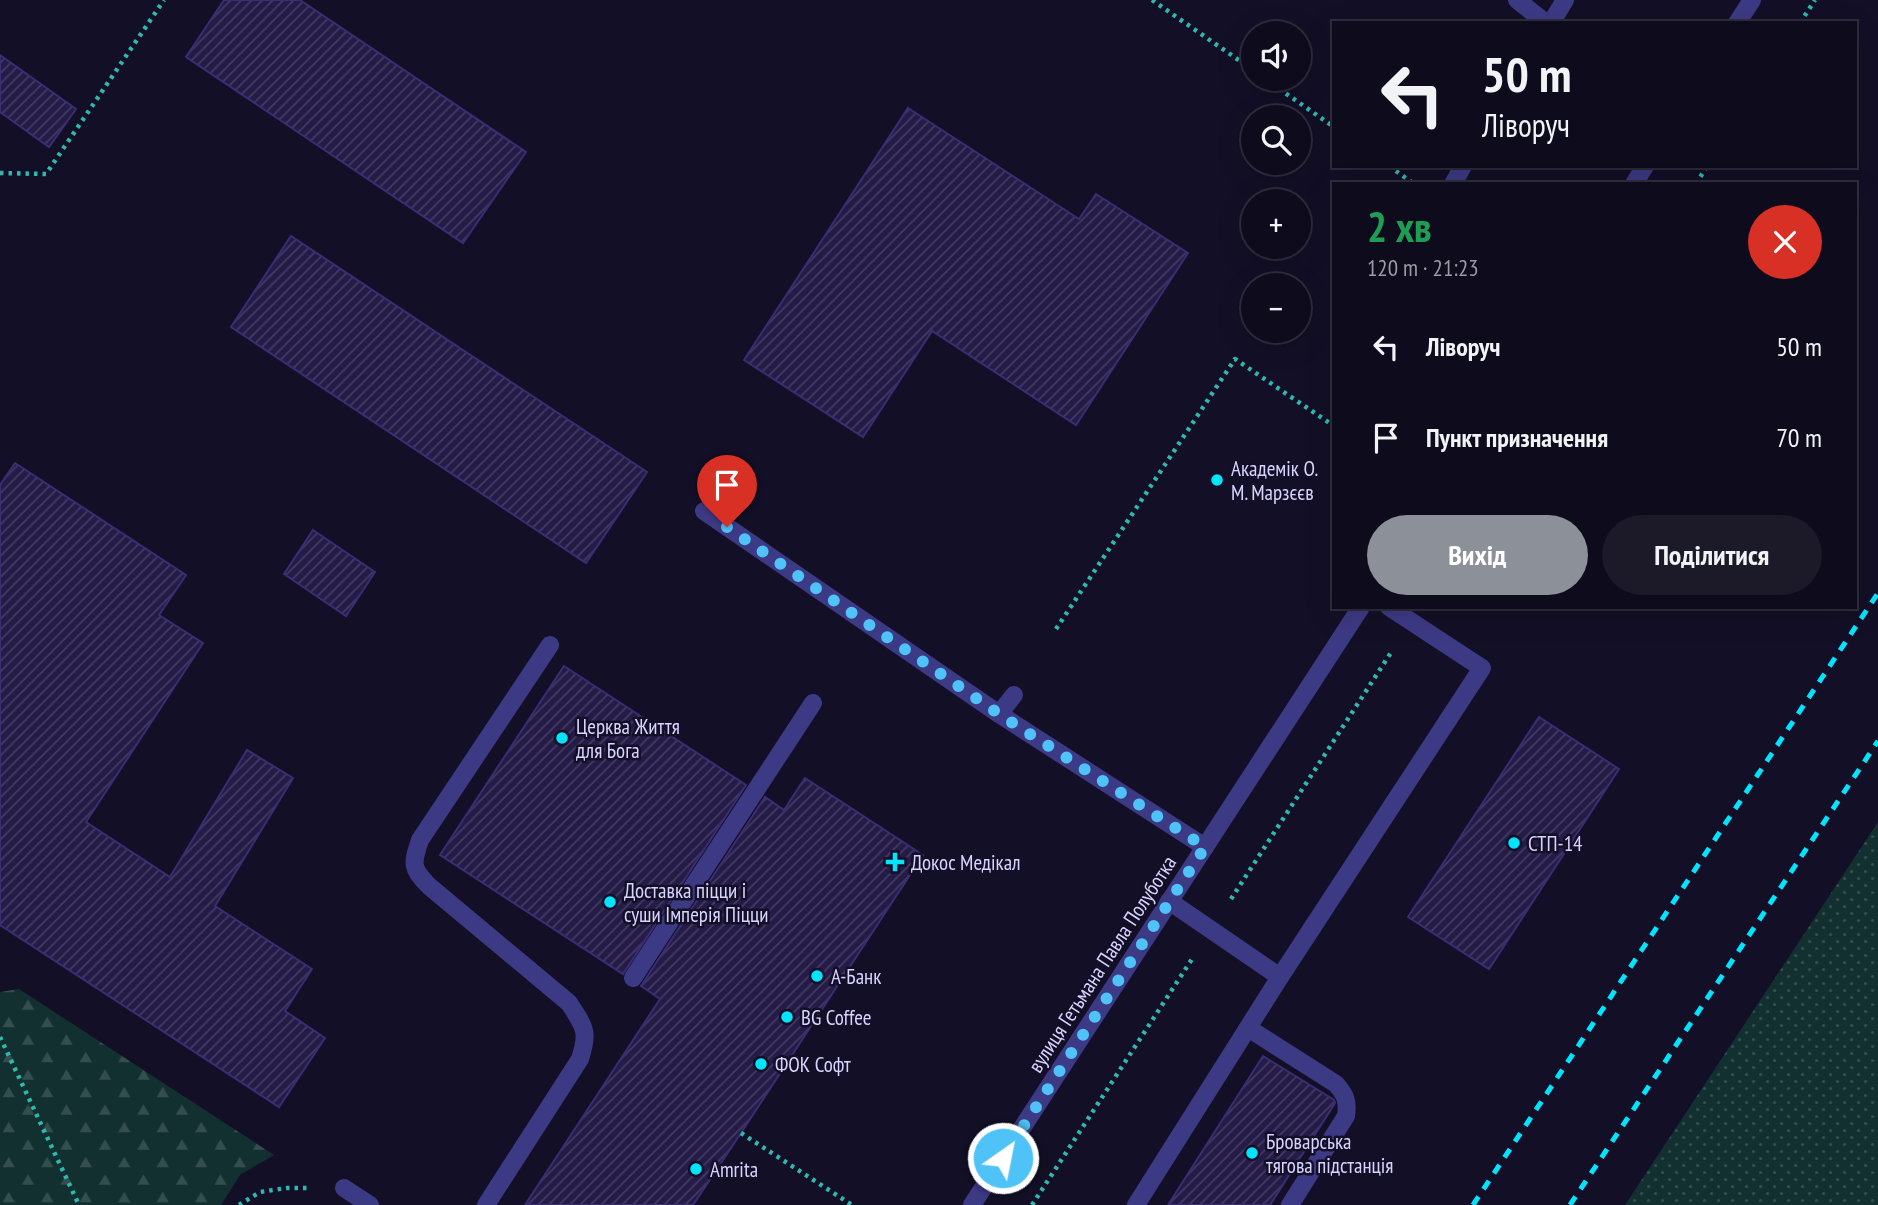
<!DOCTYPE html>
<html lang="uk">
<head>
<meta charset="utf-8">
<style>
  :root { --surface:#0e0b1c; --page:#1c1929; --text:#f1f3f6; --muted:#9b9ba3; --line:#2e2b3b; --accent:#8c9099 }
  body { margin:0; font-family:"PT Sans Narrow",sans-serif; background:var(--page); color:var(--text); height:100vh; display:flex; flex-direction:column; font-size:26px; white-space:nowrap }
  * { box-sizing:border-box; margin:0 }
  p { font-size:23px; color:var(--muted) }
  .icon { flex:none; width:38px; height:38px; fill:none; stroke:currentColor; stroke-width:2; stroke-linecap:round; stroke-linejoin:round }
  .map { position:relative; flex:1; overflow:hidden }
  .drawer { position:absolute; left:1332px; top:182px; width:525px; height:427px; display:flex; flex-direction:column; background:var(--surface); border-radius:0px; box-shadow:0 7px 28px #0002,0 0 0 2px var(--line) }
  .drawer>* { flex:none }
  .top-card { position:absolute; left:1332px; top:21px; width:525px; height:147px; border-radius:0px; box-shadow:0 7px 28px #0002,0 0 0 2px var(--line); background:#0e0b1c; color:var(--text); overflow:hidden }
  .buttons { position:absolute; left:1241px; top:21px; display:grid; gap:14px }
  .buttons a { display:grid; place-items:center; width:70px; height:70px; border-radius:50%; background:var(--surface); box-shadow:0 7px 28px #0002,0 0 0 2px var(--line); font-size:35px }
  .pin { position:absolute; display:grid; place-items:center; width:60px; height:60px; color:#fff; margin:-72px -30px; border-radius:50% 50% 50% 0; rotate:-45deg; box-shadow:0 0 7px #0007 }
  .pin .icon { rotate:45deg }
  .me { position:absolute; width:77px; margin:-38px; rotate:33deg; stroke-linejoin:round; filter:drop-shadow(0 0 5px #0008) }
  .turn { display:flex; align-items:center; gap:24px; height:147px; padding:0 35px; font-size:32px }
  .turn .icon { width:91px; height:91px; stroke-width:2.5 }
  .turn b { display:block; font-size:49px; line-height:60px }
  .round { display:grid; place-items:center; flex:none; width:74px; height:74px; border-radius:37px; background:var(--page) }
  .summary { display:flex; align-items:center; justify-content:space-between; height:119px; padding:0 35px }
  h1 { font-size:42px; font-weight:800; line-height:52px; color:#1e9e55 }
  .cta { display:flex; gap:14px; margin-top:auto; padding:14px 35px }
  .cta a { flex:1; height:80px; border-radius:42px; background:var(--accent); color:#fff; font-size:28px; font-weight:800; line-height:80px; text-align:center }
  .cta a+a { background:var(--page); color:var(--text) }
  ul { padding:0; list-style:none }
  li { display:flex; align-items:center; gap:21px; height:91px; padding:0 35px }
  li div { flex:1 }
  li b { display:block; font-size:26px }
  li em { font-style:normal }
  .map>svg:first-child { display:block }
  .grass { fill:url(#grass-dots) }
  .forest { fill:url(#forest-firs) }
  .building { fill:url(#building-hatch); stroke:#3b2d73; stroke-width:2 }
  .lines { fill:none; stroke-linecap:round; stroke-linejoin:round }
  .path { stroke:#2fb8b0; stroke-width:4.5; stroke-dasharray:3.5 5; stroke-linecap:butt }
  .service { stroke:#3d3a85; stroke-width:18 }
  .minor { stroke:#3d3a85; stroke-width:18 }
  .rail { stroke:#00e5ff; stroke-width:5; stroke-dasharray:10 9; stroke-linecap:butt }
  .route { stroke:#4fc3f7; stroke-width:12; stroke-dasharray:0 21.6 }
  .poi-dot { fill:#00e5ff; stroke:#130f26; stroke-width:2.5 }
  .labels { text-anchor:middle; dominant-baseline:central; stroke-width:5; stroke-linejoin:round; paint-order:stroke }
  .poi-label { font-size:21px; fill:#d9d4ff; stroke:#130f26; text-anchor:start }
  .street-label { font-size:21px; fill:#d9d4ff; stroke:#130f26 }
</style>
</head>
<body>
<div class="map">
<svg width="1878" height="1205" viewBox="0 0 1878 1205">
  <defs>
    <pattern id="grass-dots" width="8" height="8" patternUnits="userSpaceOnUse" patternTransform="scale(1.75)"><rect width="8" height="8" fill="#12302f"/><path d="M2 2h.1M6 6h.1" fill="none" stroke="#344d4e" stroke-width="1.8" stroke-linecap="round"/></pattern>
    <pattern id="forest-firs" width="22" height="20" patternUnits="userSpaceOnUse" patternTransform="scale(1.75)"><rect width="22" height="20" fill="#12302f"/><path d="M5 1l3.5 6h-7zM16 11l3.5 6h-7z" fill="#344d4e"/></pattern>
    <pattern id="building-hatch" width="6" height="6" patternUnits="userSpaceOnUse" patternTransform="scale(1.75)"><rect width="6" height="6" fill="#241b47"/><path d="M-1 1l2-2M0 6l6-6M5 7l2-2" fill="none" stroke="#433b63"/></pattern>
  </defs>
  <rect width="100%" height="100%" fill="#130f26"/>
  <path class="grass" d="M1878,822v383h-253z"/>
  <path class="forest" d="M19,989l255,166 -34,20 -19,30h-221v-213z"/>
  <g class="building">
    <path d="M224,0h76l226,152 -63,91 -277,-186z"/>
    <path d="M0,55l76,54 -27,38 -49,-35z"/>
    <path d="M908,108l171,111 17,-25 92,59 -112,172 -144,-94 -69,106 -119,-77z"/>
    <path d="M291,236l356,236 -61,91 -355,-236z"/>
    <path d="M15,463l171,112 -27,40 44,28 -117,179 84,55 77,-127 46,28 -78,128 97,63 -27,42 40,27 -46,69 -279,-182v-440z"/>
    <path d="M313,530l62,42 -29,44 -62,-42z"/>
    <path d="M564,666l182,119 -123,189 -183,-119z"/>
    <path d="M1539,717l80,52 -130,200 -81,-52z"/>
    <path d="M805,778l118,77 -182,278 -48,72h-168l135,-206 -19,-13 124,-189 19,13z"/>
    <path d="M1263,1056l71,44 1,3 -65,102h-102z"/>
  </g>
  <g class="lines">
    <g class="path">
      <path d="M1152,0l101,70"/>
      <path d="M1800,23l15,-23"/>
      <path d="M1265,79l69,48"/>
      <path d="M1389,166l25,18"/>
      <path d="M0,173l46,1 118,-174"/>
      <path d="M1696,184l11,-18"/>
      <path d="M1056,629l179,-270 99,67"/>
      <path d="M1231,899l161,-248"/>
      <path d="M0,1037l79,168"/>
      <path d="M741,1133l111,72"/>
      <path d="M239,1205l21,-13 27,-4h20"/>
      <path d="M1032,1205l160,-246"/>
    </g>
    <g class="service">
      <path d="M1517,0l29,23"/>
      <path d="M1551,23l14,-23"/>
      <path d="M1453,184l10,-18"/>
      <path d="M704,511l295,203 206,133"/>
      <path d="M999,714l15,-19"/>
      <path d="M1169,901l111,76 202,-309 -93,-61"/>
      <path d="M633,978l180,-275"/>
      <path d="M1248,1028l88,56c10,11 12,18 10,32l-56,89"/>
      <path d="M344,1188l26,17"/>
      <path d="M486,1205l94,-146c9,-28 5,-31 -11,-56l-140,-117c-18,-18 -17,-22 -9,-46l130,-195"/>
      <path d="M1136,1205l144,-228"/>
    </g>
    <g class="minor">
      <path d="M1737,23l15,-23"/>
      <path d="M1634,184l11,-18"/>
      <path d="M972,1205l389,-598"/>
    </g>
    <g class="rail">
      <path d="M1473,1205l405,-612"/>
      <path d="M1570,1205l308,-464"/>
    </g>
  </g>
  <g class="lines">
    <path class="route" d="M727,527l272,187 206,133 -202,311"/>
  </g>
  <g class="poi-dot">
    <circle cx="1217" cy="480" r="7"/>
    <circle cx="562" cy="738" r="7"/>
    <circle cx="1514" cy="843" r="7"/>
    <path d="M891.5 851.5h7v7h7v7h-7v7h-7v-7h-7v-7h7z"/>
    <circle cx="610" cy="902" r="7"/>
    <circle cx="817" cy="976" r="7"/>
    <circle cx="787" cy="1017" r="7"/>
    <circle cx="761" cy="1064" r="7"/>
    <circle cx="1252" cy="1153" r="7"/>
    <circle cx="696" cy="1169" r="7"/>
  </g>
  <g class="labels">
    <g class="poi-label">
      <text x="1231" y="468">Академік О.<tspan x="1231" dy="24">М. Марзєєв</tspan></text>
      <text x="576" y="726">Церква Життя<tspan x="576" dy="24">для Бога</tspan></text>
      <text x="1528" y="843">СТП-14</text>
      <text x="911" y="862">Докос Медікал</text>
      <text x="624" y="890">Доставка піцци і<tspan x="624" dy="24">суши Імперія Піцци</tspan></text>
      <text x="831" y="976">А-Банк</text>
      <text x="801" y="1017">BG Coffee</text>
      <text x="775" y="1064">ФОК Софт</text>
      <text x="1266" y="1141">Броварська<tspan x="1266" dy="24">тягова підстанція</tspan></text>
      <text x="710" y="1169">Amrita</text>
    </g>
    <g class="street-label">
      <text transform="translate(1102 964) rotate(-57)">вулиця Гетьмана Павла Полуботка</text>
    </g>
  </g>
</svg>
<div class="buttons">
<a><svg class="icon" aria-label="sound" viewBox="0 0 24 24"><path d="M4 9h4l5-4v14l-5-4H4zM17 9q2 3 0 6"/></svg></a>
<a><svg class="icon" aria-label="search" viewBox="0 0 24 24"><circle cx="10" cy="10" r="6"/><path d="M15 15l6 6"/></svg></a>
<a>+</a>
<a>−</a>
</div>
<div class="pin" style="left:727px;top:527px;background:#d93025"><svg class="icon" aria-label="arrive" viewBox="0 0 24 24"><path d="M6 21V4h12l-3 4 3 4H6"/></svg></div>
<svg class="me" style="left:1003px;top:1158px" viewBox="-20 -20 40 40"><circle r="17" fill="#4fc3f7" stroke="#fff" stroke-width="3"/><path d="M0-11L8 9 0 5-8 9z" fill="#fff"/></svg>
<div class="top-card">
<div class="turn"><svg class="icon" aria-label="left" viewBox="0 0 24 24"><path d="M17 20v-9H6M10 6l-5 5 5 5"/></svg><div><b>50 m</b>Ліворуч</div></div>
</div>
<section class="drawer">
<div class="summary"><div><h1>2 хв</h1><p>120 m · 21:23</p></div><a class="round" style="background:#d93025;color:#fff"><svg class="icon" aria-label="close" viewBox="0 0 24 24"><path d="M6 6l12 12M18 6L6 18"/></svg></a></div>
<ul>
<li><svg class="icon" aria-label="left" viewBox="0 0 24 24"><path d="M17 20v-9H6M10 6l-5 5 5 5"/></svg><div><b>Ліворуч</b></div><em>50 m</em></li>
<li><svg class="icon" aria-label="arrive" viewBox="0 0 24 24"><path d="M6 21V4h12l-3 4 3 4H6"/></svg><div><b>Пункт призначення</b></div><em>70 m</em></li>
</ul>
<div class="cta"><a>Вихід</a><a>Поділитися</a></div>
</section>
</div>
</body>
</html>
